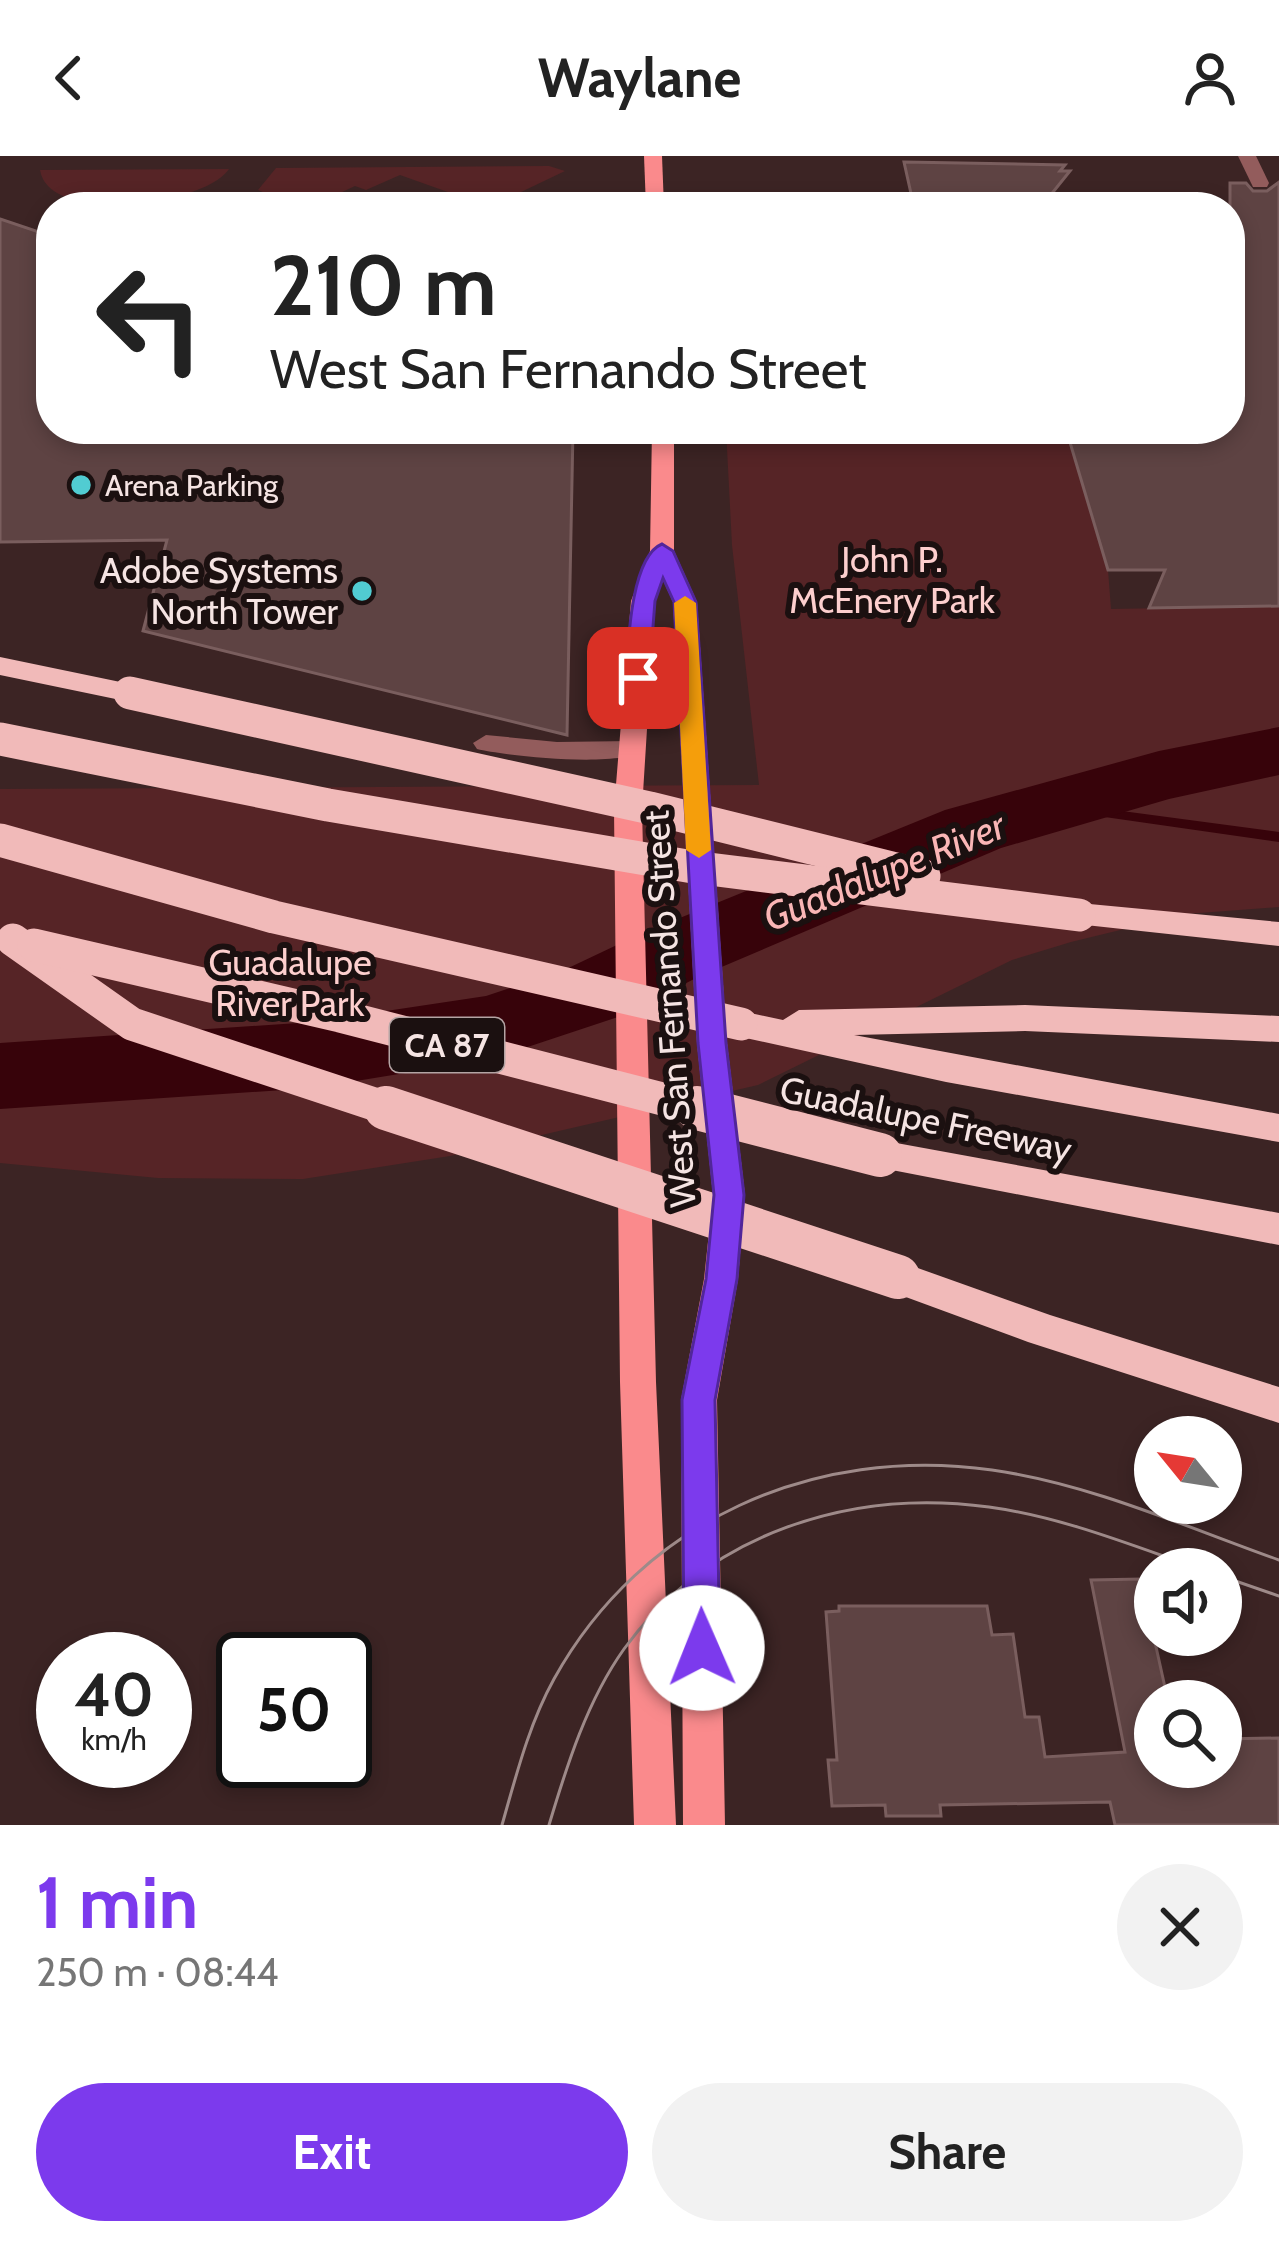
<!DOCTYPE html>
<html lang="en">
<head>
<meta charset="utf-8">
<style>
  :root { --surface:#fff; --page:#f2f2f2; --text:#222; --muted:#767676; --accent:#7c3aed }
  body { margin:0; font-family:Cabin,sans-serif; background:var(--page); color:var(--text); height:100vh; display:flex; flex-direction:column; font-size:45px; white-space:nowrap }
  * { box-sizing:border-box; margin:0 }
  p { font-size:39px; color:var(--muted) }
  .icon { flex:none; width:66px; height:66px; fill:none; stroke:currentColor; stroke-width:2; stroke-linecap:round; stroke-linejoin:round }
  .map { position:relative; height:1669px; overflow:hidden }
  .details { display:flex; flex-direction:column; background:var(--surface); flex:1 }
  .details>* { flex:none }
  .guide { position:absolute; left:36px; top:36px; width:1209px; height:252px; border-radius:48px; box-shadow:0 6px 18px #0003; background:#fff; color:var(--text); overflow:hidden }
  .needle { width:78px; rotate:300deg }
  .buttons { position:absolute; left:1134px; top:1260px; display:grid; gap:24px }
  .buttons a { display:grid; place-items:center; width:108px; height:108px; border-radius:50%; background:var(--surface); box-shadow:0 6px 18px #0003; font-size:60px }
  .speed { position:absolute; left:36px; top:1476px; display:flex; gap:24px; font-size:60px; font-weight:700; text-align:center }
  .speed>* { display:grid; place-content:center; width:156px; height:156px; border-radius:50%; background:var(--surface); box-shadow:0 6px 18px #0003; line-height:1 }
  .speed small { font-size:30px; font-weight:400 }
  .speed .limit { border:6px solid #111; border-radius:18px; background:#fff; color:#111 }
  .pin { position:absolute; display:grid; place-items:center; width:102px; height:102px; color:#fff; margin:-51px; border-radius:24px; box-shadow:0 6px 18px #0006 }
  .me { position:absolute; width:132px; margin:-66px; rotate:359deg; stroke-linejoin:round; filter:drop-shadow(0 0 9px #0008) }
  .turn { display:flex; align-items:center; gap:42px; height:252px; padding:0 36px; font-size:54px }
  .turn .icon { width:156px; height:156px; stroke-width:2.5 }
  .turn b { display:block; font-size:84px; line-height:102px }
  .round { display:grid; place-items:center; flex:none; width:126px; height:126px; border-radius:63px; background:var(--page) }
  .head { display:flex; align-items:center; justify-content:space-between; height:204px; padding:0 36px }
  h1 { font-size:72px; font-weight:700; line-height:90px; color:var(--accent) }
  .primary-button { display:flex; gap:24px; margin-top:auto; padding:24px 36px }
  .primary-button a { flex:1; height:138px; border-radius:72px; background:var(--accent); color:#fff; font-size:48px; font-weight:700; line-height:138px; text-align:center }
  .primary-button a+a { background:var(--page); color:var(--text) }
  header { display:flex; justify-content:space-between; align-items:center; height:156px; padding:0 36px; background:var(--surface); font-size:54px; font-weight:700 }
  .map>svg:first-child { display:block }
  .green { fill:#562426 }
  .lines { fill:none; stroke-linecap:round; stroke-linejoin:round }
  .stream { fill:#37030a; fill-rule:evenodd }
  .river { fill:#37030a; fill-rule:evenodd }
  .building { fill:#5e4343; stroke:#7a5e5e; stroke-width:3 }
  .minor { fill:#935c5c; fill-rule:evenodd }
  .major { fill:#fa8a8c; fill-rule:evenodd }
  .highway { fill:#f1bab9; fill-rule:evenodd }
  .tram { stroke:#9e8a89; stroke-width:3 }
  .highway-bridge-far1 { stroke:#f1bab9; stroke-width:33 }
  .highway-bridge { stroke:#f1bab9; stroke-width:44 }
  .route { fill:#7c3aed; stroke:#51269a; stroke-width:3 }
  .slow { fill:#f59e0b }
  .poi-dot { fill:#51ccd2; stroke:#1b1010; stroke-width:4.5 }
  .labels { text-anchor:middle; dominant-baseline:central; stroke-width:12; stroke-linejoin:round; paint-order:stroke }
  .far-poi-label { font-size:30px; fill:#f5e4e3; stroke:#1b1010; text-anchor:start }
  .shield { fill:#1b1010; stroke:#b4a4a4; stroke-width:3 }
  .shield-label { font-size:33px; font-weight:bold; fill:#f5e4e3 }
  .park-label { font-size:36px; fill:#fdcfce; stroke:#1b1010 }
  .poi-label { font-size:36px; fill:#f5e4e3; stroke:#1b1010; text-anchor:end }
  .street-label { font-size:36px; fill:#f5e4e3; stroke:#1b1010 }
  .water-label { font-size:39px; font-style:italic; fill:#fab6b6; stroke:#1b1010 }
</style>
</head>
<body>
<header><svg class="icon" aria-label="back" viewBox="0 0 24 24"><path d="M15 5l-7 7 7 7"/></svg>Waylane<svg class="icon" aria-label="person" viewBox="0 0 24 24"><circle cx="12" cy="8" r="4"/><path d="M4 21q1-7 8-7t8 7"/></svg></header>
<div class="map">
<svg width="1279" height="1669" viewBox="0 0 1279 1669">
  <rect width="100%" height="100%" fill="#3c2424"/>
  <g class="green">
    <path d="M549,10l16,5 -75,36 -90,-32 -34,15 -11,-4 -32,15 6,6h-30l-41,-17 18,-22z"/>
    <path d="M229,13c-25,37 -180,57 -189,1z"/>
    <path d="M726,273h340l42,141 3,39 168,-3v301l-93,7 -115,28 -59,18 -254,125 -308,71 -147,23 -145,-1 -158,-15v-374l759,-4 -27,-240z"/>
  </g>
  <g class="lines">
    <path class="stream" d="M1047,645l232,31v10l-237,-34 -2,-3 2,-3z"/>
    <path class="river" d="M1279,571v48l-110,24 -168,49 -303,129 -74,38 -133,44 -178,29 -313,21v-66l313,-21 173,-26 76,-25 76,-36 307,-125 214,-59z"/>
  </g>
  <g class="building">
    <path d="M904,6l161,3 -5,6h10l-29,36h-127z"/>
    <path d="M1279,26v424l-130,2 16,-38h-57l-42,-141h164v-246h16l7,8h14z"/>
    <path d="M0,63l51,17v193h522l-6,306 -424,-104 24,-91 -167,2z"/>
    <path d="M1141,1423l27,122h-13v66h66v-28l58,-1v87h-164l-5,-23 -170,3 1,11h-55l-1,-11 -53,1 -4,-46h9l-11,-148 13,-1v-5h148l5,29 21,-1 12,83h14l6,40 80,-5 -34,-172z"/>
  </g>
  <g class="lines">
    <g class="minor">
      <path d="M1238,0h18l13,27 -2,4h-14z"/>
      <path d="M486,579l71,7 74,-1 13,8c-19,20 -138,7 -167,0l-4,-6z"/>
    </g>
    <g class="major">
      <path d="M644,0h18l2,51h-18z"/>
      <path d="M652,273h22v122l23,51 30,441 18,152 -7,84 -21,121 8,425h-42l-2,-425 23,-121 9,-84 -16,-152 -24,-441 -10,-22 -8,21 -13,208 14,573 20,443h-42l-14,-443 -6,-573 17,-208 19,-50z"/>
    </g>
    <g class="highway">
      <path d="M0,501l130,27 15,9 -15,9 -130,-27z"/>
      <path d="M1079,747l200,19v24l-212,-23 -5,-8 5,-8z"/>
      <path d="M1025,849l254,11v26l-254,-11 -171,4 425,79v28l-333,-60 -205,-45 -13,-4 -5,-9 5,-9 13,-4 42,9 16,-10z"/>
      <path d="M880,984l399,73v32l-413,-80 -5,-10 5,-10z"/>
      <path d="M898,1105l152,54 229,72v36l-251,-81 -144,-53 -6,-12 6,-12z"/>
    </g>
    <g class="tram">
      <path d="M1221,1420l58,20"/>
      <path d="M502,1669c14,-49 27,-101 52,-146 88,-159 260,-234 438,-209 99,14 194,57 287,90"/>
      <path d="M549,1669c18,-60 38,-124 75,-176 84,-116 227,-161 365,-142 73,10 142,38 211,62"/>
    </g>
    <g class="highway-bridge-far1">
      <path d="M130,537l520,115 274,68"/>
      <path d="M0,583l328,66 365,62 386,48"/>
      <path d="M0,684l274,77 467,107"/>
      <path d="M13,784l119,84 263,87"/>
      <path d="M34,789l306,71 369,95"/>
    </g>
    <g class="highway-bridge">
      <path d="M386,952l512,169"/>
      <path d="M697,952l183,47"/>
    </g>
  </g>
  <path class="route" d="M662,388l11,7 23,51 30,441 18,152 -7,84 -22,121 5,248 -5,12 -13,4 -12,-4 -6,-12 -2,-248 24,-121 8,-84 -16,-152 -24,-441 -11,-24 -8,23 -6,77 -11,7 -12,-7c2,-31 4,-121 36,-134z"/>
  <path class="slow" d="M685,440l11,7 15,247 -12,8 -13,-8 -12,-247z"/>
  <g class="poi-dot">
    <circle cx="81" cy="329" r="12"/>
    <circle cx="362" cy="435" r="12"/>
  </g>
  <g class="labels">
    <g class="far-poi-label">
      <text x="105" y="329">Arena Parking</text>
    </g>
    <rect class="shield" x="390" y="862" width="114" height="54" rx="9"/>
    <g class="shield-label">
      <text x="447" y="889">CA 87</text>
    </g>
    <g class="park-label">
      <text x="892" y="403">John P.<tspan x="892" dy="41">McEnery Park</tspan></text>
      <text x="290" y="806">Guadalupe<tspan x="290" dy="41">River Park</tspan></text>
    </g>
    <g class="poi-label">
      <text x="338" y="414">Adobe Systems<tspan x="338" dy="41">North Tower</tspan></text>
    </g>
    <g class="street-label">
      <text transform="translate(669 853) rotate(-94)">West San Fernando Street</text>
      <text transform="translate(926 963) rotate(12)">Guadalupe Freeway</text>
    </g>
    <g class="water-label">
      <text transform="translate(884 715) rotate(-22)">Guadalupe River</text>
    </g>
  </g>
</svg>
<div class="buttons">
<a><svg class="needle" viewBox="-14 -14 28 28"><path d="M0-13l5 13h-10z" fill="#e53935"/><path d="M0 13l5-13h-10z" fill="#767676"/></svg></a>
<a><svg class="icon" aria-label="sound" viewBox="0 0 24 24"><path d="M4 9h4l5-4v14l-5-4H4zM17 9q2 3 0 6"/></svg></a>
<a><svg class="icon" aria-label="search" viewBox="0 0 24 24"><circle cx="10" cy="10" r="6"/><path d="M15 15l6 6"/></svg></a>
</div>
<div class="speed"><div>40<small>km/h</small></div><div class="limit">50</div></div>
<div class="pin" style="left:638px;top:522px;background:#d93025"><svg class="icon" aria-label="arrive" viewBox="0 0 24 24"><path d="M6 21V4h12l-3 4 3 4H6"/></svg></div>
<svg class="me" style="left:702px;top:1492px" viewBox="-20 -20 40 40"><circle r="19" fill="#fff"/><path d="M0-13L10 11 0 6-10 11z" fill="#7c3aed"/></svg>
<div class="guide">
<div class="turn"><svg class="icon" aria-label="left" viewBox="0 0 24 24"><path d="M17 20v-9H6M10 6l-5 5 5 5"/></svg><div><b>210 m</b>West San Fernando Street</div></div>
</div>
</div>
<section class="details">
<div class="head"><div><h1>1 min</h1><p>250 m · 08:44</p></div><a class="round"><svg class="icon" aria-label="close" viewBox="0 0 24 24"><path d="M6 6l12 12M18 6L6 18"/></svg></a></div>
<div class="primary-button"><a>Exit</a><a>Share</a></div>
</section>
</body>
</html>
